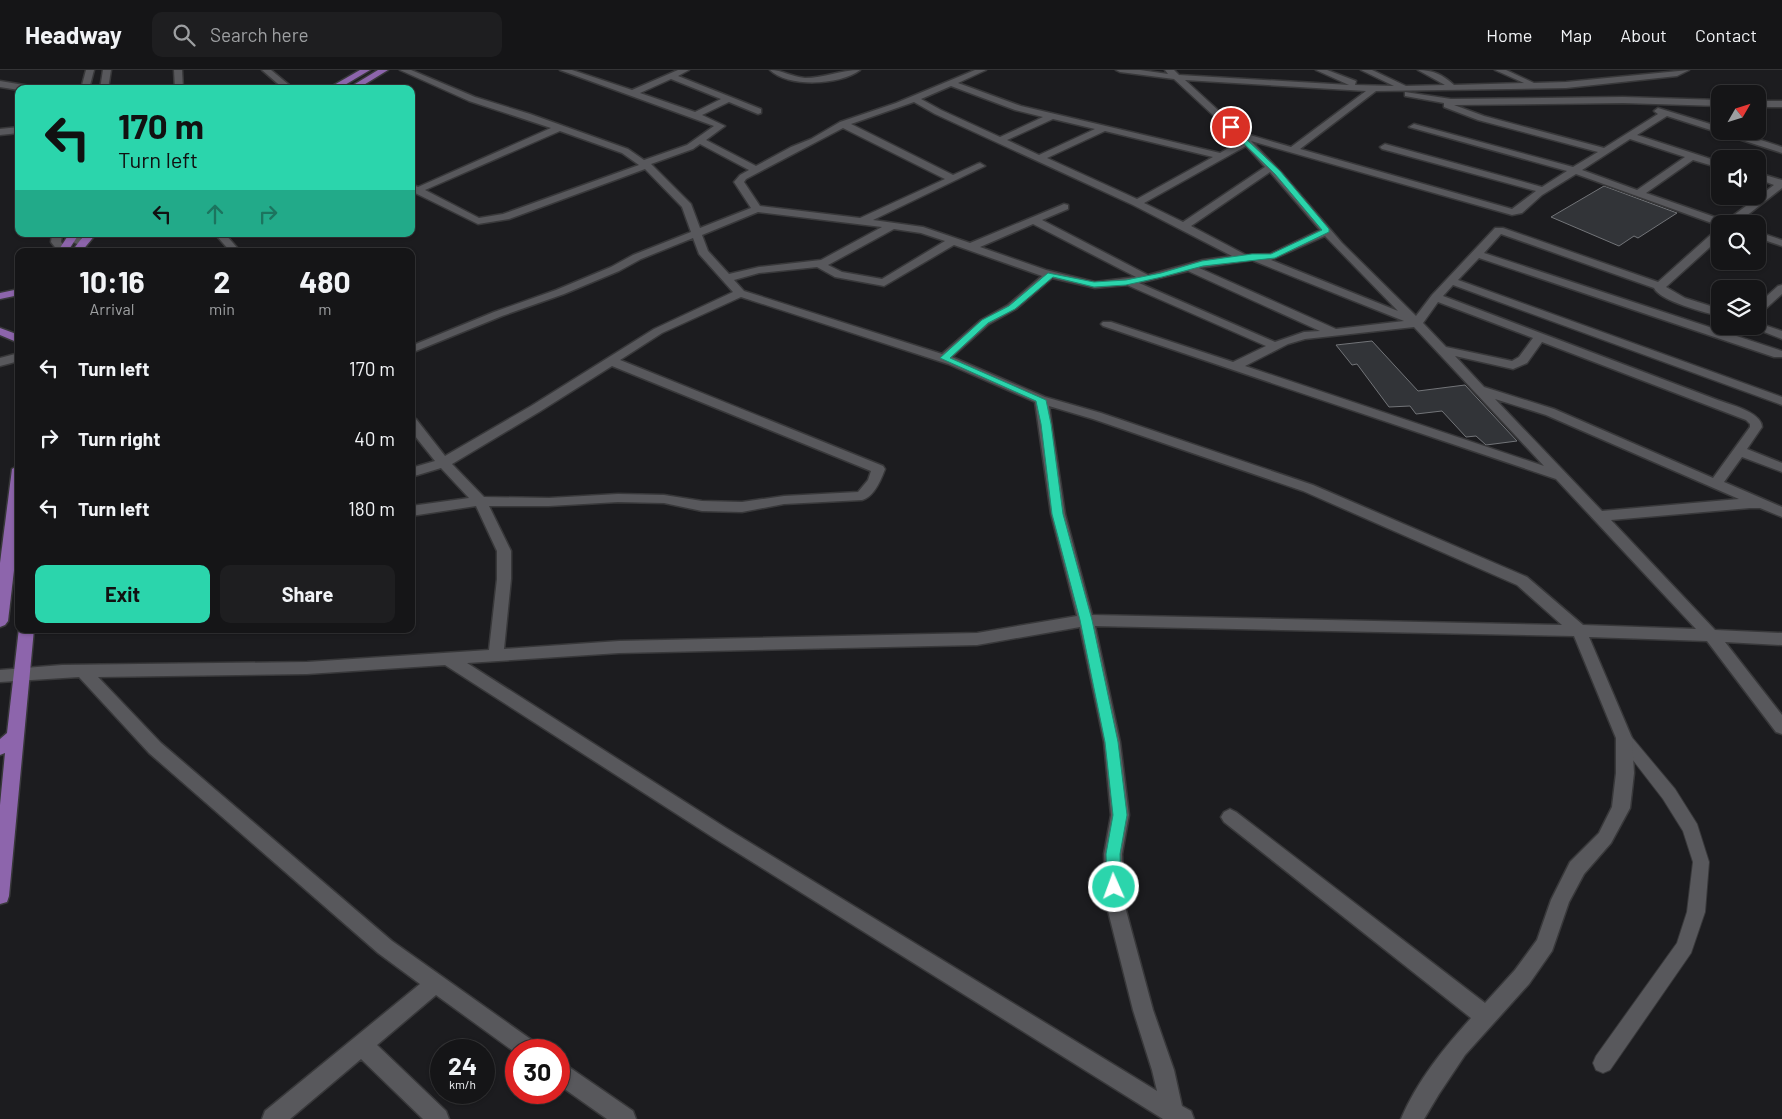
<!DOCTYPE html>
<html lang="en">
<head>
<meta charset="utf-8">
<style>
  :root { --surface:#151517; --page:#1e1e20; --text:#f1f3f6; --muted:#9d9fa1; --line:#343436; --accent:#2bd5ac }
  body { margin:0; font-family:Barlow,sans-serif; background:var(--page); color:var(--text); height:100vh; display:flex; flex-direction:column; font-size:19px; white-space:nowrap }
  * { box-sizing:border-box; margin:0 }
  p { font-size:16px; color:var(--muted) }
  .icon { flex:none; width:28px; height:28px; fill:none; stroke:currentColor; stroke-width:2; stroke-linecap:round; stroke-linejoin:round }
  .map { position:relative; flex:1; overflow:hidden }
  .panel { position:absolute; left:15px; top:178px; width:400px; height:385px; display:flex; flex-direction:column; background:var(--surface); border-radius:10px; box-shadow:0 1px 4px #0004,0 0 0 1px var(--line) }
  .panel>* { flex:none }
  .hud { position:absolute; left:15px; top:15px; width:400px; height:152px; border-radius:10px; box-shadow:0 1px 4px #0004,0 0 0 1px var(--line); background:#2bd5ac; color:#111; overflow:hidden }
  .needle { width:32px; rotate:51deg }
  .tools { position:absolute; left:1711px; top:15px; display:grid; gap:10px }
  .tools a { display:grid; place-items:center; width:55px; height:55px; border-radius:10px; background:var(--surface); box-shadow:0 1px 4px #0004,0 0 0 1px var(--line); font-size:25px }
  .speed { position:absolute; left:430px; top:969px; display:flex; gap:10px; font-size:25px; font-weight:700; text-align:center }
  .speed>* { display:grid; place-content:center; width:65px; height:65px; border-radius:50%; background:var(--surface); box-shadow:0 1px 4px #0004,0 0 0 1px var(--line); line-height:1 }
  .speed small { font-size:12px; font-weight:400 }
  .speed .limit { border:8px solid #d22; background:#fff; color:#111 }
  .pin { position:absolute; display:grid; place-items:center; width:42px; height:42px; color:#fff; margin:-21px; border:2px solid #fff; border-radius:50%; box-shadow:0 1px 5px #0007 }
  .me { position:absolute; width:55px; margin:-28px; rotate:358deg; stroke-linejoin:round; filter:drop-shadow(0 0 4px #0008) }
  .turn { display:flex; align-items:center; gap:18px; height:105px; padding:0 20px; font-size:22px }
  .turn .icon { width:65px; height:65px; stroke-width:2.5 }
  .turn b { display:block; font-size:35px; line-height:42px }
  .lanes { display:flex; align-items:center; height:48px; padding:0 20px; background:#0003; justify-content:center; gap:25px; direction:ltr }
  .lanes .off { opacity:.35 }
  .eta { display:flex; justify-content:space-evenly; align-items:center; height:85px; text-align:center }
  .eta b { font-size:30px; font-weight:700; line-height:35px }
  .action { display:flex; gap:10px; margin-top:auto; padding:10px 20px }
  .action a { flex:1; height:58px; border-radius:10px; background:var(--accent); color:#111; font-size:20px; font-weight:700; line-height:58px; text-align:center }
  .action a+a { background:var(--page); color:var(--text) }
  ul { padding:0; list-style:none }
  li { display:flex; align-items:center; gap:15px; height:70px; padding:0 20px }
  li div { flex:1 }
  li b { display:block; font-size:19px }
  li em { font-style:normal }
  header { display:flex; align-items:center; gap:30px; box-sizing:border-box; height:70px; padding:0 25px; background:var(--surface); border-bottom:1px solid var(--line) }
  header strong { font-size:24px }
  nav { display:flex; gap:28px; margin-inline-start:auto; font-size:18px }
  .search { width:350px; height:45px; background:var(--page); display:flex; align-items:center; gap:12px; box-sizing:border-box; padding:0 18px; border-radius:10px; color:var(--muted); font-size:19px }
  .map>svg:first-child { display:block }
  .building { fill:#323438; stroke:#727478 }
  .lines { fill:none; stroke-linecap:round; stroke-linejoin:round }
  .service-casing { stroke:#38383a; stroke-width:2 }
  .minor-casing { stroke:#38383a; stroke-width:3 }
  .primary-casing { stroke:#38383a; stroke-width:3 }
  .service { fill:#58585c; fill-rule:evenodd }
  .minor { fill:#58585c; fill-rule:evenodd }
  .primary { fill:#8d65ac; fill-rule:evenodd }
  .route { fill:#2bd5ac; stroke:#1c8a70 }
</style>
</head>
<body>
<header>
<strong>Headway</strong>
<div class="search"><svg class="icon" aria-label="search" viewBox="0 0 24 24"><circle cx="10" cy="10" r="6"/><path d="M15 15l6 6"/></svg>Search here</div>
<nav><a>Home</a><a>Map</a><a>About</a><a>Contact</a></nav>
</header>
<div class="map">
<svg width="1782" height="1049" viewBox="0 0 1782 1049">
  <rect width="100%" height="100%" fill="#1c1c1f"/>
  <g class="building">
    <path d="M1604,116l73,27 -39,25 -4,-2 -15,10 -68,-29z"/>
    <path d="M1372,271l46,50 47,-6 52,56 -31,4 -10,-9 -10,1 -24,-26 -26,3 -6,-8 -21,1 -32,-43 -5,1 -16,-20z"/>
  </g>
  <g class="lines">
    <defs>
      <path id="service" d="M1624,662l5,2 46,55 22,35 12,38 -4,50 -14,41 -81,117 -7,3 -7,-3 -3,-7 3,-7 81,-113 10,-31 6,-50 -10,-31 -20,-32 -44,-57 -3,-4 3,-4z"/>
      <g id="minor">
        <path d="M86,0h8l-5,19h-8z"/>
        <path d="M103,0h8l-3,19h-8z"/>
        <path d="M174,0h8l1,19h-8z"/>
        <path d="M262,0h9l23,19h-10z"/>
        <path d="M400,0h11l64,27 55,17 98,35 16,11 43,-15 27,-19 -154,-56h12l60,20 46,-20h11l-11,6 83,33v4l-3,1 -29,-12 -27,13 23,11 -19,14 50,26 35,-19 20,-8 29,-17 56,-19 79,-33h11l-28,13 63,23 199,47 21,-12 -67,-62 -54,-7 -4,-2h24l28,4 -3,-4h9l5,5 170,10 -33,-15h11l29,11 -1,4 39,1 -33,-16h11l34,16 39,-1 -27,-15c15,0 25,5 36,15l70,-2 -29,-13h11l28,13 32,-1 123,-12 -12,6 -111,12 -190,3 -76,58 212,60 24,-18 -154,-42 -2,-2 5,-3 157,43 25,-16 -158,-44 5,-3 159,43 25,-15 -120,-32 -34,-13v-4l-39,-7v-4l46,7 172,-2 97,3v6l-97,-3 -169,2 30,11 120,32 54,-34 -4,-3 4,-3 62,19v4h13l49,16v6l-115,-37 -30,19 83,27v6l-27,-8 -47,33 80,28 48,-36 -16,-6v-6l24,7v8l-46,36h-16v2l-144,-52 -34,21 -20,18 -10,2 -261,-74 29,30 62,72 74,73 16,-21 63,-67h8l155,54 58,-52 4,-1v9l-54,49 19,11 35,11v7c-14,-3 -60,-15 -66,-28l-153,-54 -17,19 298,98v6h-8l-295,-99 -21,22 324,117v8l-329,-120 -10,11 272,103c13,5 47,13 47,28l-15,22 35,14v9l-40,-15 -18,25 58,25v10l-22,-9h-10l-139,12 104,110 67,3v12l-57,-3 57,73v19l-6,-2 -69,-91 -118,-4 43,101 2,35 -4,35 -19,35 -27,31 -15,28 -17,49 -23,33 -64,71 -26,39 -15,25h-23c16,-38 43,-71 70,-101l-247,-196 -3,-5 3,-5 6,-3 6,3 249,191 30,-33 22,-30 14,-40 19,-38 29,-29 13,-26 4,-34v-35l-42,-102 -479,-10 25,116 9,73 -7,39 2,49 29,107 21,60 8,36 9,5 3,8h-31l-449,-281 -269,-173 -138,9 -209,3 63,66 231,198 144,102 3,7h-23v3l-80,-58 -59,50 69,66 3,8h-26l-62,-60 -71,60h-28l3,-8 155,-127 -42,-31 -229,-200 -70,-76 -79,5v-12l62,-5 245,-3 182,-12 8,-71v-28l-21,-45 -65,10v-10l58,-8 -28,-30 -30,9v-9l24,-7 -24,-30v-13l5,1 29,37 86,-50 123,-77 79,-37 -34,-38 -6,-16 -52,21 -22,12 -55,23 -62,22 -91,37v-7l83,-34 62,-22 55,-23 22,-12 58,-23 -9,-25 -37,-38 -136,50 -31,5 -67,-33v-7l7,3 133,-59 -82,-27zM671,9l50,20 -26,13 -55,-19zM1185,10l181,11 -75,56 -48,-14zM951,16l64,24 28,7 -43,20 -59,-27 -20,-11zM914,32l21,12 198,91 99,51 -29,4 -55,15 -106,-55 26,-11v-4l-4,-1 -94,39 -47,-16 -50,-7 112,-54 -5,-3 -3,1 -24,11 -102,-51zM1053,49l42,10 -56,26 -32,-15zM843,58l102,51 -85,39 -100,-12 -16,-24 2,-3zM560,61l62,22 17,12 -136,49 -24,4 -54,-28zM1105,61l108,26 -76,42 -90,-41zM1630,69l55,18 -48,33 -55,-20zM700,74l49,26 -9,5 -6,7 17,26 -51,20 -9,-24 -40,-40 42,-15zM1246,76l19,21 -82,55 -39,-19zM1270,102l50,58 -50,24 -24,1 -55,-29zM758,142l124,15 -61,33 -62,7 -30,7 -21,-23 -6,-16zM1033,154l103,53 -41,5 -49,-12 -66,-23zM894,159l27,4 24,8 -63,38 -40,-7 -14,-7zM1325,166l73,75 -127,-51zM954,175l88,31 -34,29 -27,15 -39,34 -198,-63 -10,-11 25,-7 58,-6 18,10 49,9zM1253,190l1,1 150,60 -68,8 -137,-61zM1188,201l132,60 -16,1 -29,10 -136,-59zM1052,208l43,10 32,-3 139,61 -33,16 -122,-40h-8l-2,2 2,2 453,153 140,150 -113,-4 -56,-48 -214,-92 -212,-72 -56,-16 -93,-40 37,-33 27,-15zM741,227l207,67 87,38 16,112 26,102 -100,17 -358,8 -115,8 7,-70v-28l-22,-45h60l69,-4 46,1 38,8 40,1 42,-8 78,-4c12,-3 19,-20 23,-31l-2,-3 -263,-106 42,-27zM1438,232l95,36 -14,19 -7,4 -66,-14 -23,-24zM1414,257l130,139 -299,-100 43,-22 17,-5zM1542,272l204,78 4,4v3l-37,51 -159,-69 -70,-22 -29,-31 58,13 14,-6zM612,296l259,105 -3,9 -10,12 -74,4 -42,6 -40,-1 -38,-6 -46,-1 -69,4 -65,-1 -32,-33 87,-52zM1495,329l51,16 193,84 -137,12zM1049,336l44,13 210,72 214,94 45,40 -470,-10 -27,-101zM1080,557l24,115 7,73 -7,39 2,49 27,107 19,60 5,21 -431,-263 -259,-165 152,-10 358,-8z"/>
        <path d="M770,0c12,0 22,7 35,8 19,0 36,-8 55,-8 -19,15 -72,18 -90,0z"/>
        <path d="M0,11l30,5 4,3 -15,1 -19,-3z"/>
        <rect x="1758" y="31" width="24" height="6"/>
        <path d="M19,57v6l-19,2v-6z"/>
        <path d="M1758,162l24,8v6l-24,-8z"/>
        <path d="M52,164h10l-1,8 8,9h-11l-7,-9z"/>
        <path d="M66,164h10l10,9 -5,3 -14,-7z"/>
        <path d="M215,164h10l15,17h-10z"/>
        <path d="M1782,215v9l-20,18 -4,1v-9l20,-18z"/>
        <path d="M1758,253l24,8v8l-28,-11 -2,-2h6z"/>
        <path d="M19,283v8l-19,5v-8z"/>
        <path d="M559,992l7,3 67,46 3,8h-29l-48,-34z"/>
      </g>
      <g id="primary">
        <path d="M360,0h10l-32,19h-11z"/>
        <path d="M378,0h10l-26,16 -7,-2z"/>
        <path d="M69,164h10l-11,17h-10z"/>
        <path d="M85,164h11l-14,17h-10z"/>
        <path d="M19,219v6l-19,4v-6z"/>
        <path d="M0,258l19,7v8l-19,-8z"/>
        <path d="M19,395v63l-11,93 -3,4 -5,2v-64l12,-94z"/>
        <path d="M19,558l15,1 -25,267 -2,6 -7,2v-99l5,-52 -5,2v-16l7,-6z"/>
      </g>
    </defs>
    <use href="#service" class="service-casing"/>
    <use href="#minor" class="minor-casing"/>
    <use href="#primary" class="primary-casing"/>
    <use href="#service" class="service"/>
    <use href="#minor" class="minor"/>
    <use href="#primary" class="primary"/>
  </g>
  <path class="route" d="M1231,55l49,46 49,58v3l-54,26 -72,8 -41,11 -36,8 -32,2 -41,-10 -38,32 -27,14 -38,35 96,42 5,24 12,90 29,106 26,122 9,73 -7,39 1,33 -2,4 -5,2 -5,-2 -2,-4 -1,-33 7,-39 -8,-73 -25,-122 -28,-106 -11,-90 -5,-23 -96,-43 42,-38 27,-14 39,-33 46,9 32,-2 35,-7 41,-12 50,-7h19l51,-24 -47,-56 -46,-45v-3z"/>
</svg>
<div class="tools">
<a><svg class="needle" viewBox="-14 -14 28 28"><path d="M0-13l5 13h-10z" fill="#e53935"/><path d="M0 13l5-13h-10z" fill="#9d9fa1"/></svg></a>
<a><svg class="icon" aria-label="sound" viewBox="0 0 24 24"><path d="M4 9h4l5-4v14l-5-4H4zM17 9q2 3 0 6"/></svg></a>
<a><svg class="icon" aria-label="search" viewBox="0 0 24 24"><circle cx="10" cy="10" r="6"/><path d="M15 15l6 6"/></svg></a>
<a><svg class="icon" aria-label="layers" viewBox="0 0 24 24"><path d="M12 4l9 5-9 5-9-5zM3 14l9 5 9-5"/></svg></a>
</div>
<div class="speed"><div>24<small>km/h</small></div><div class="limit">30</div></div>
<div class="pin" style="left:1231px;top:57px;background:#d93025"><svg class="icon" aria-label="arrive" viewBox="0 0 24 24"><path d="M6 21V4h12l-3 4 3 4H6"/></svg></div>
<svg class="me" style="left:1114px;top:817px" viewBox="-20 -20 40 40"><circle r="17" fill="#2bd5ac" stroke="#fff" stroke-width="3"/><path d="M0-11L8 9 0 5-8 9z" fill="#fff"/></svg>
<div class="hud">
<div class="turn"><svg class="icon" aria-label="left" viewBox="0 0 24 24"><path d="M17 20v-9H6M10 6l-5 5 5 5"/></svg><div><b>170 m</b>Turn left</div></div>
<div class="lanes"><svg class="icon" aria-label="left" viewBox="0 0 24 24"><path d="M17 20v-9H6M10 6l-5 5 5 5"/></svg><svg class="icon off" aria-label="ahead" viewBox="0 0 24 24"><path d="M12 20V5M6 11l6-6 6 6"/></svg><svg class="icon off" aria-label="right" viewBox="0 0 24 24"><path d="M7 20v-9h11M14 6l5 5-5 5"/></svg></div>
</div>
<section class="panel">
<div class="eta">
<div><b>10:16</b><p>Arrival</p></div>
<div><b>2</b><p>min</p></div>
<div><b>480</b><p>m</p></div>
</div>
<ul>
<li><svg class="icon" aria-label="left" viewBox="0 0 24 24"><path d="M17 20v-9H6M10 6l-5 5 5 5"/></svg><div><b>Turn left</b></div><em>170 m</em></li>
<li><svg class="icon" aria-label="right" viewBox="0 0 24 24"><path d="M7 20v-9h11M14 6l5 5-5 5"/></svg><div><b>Turn right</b></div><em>40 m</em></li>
<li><svg class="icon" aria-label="left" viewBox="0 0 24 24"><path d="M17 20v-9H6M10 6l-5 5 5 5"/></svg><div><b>Turn left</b></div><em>180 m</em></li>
</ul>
<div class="action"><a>Exit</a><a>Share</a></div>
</section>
</div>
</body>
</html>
